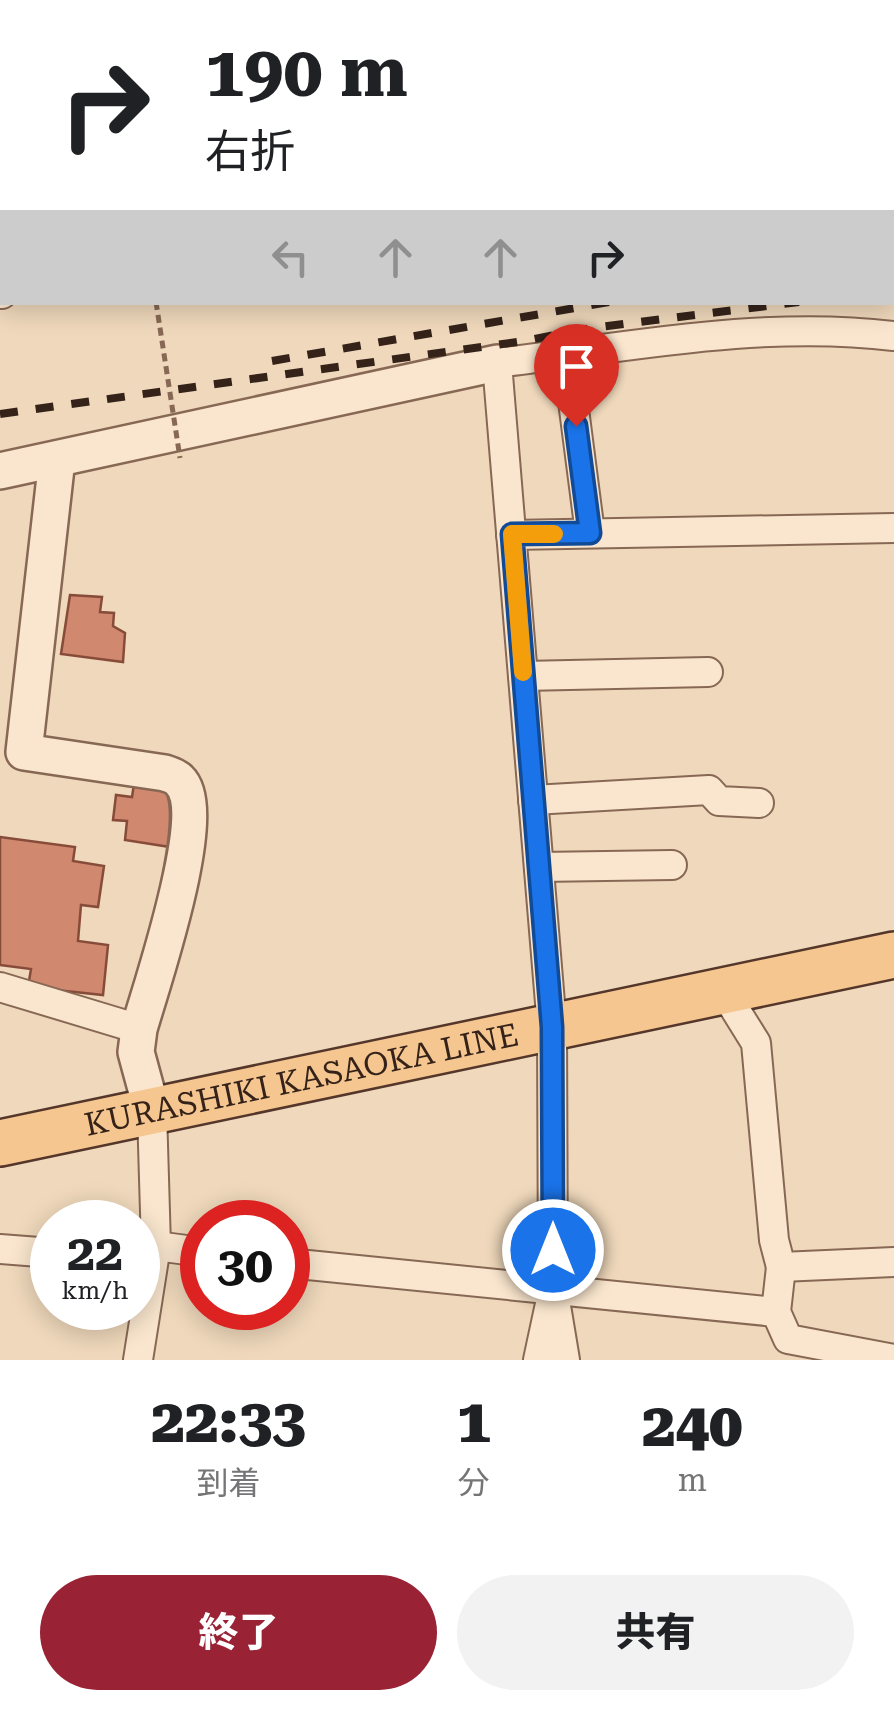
<!DOCTYPE html>
<html lang="ja">
<head>
<meta charset="utf-8">
<style>
  :root { --surface:#fff; --page:#f2f2f2; --text:#202124; --muted:#757577; --accent:#992235 }
  body { margin:0; font-family:"Roboto Serif","Noto Sans JP",serif; background:var(--page); color:var(--text); height:100vh; display:flex; flex-direction:column; font-size:38px; white-space:nowrap }
  * { box-sizing:border-box; margin:0 }
  p { font-size:32px; color:var(--muted) }
  .icon { flex:none; width:55px; height:55px; fill:none; stroke:currentColor; stroke-width:2; stroke-linecap:round; stroke-linejoin:round }
  .map { position:relative; height:1360px; overflow:hidden }
  .panel { display:flex; flex-direction:column; background:var(--surface); flex:1 }
  .panel>* { flex:none }
  .banner { position:absolute; left:0px; top:0px; width:895px; height:305px; box-shadow:0 5px 25px #0003; background:#fff; color:var(--text); overflow:hidden }
  .speed { position:absolute; left:30px; top:1200px; display:flex; gap:20px; font-size:50px; font-weight:700; text-align:center }
  .speed>* { display:grid; place-content:center; width:130px; height:130px; border-radius:50%; background:var(--surface); box-shadow:0 5px 25px #0003; line-height:1 }
  .speed small { font-size:25px; font-weight:400 }
  .speed .limit { border:15px solid #d22; background:#fff; color:#111 }
  .pin { position:absolute; display:grid; place-items:center; width:85px; height:85px; color:#fff; margin:-102px -42px; border-radius:50% 50% 50% 0; rotate:-45deg; box-shadow:0 0 10px #0007 }
  .pin .icon { rotate:45deg }
  .me { position:absolute; width:110px; margin:-55px; rotate:0deg; stroke-linejoin:round; filter:drop-shadow(0 0 8px #0008) }
  .turn { display:flex; align-items:center; gap:35px; height:210px; padding:0 40px; font-size:45px }
  .turn .icon { width:130px; height:130px; stroke-width:2.5 }
  .turn b { display:block; font-size:70px; line-height:85px }
  .lanes { display:flex; align-items:center; height:95px; padding:0 40px; background:#0003; justify-content:center; gap:50px; direction:ltr }
  .lanes .off { opacity:.35 }
  .eta { display:flex; justify-content:space-evenly; align-items:center; height:170px; text-align:center }
  .eta b { font-size:60px; font-weight:800; line-height:70px }
  .cta { display:flex; gap:20px; margin-top:auto; padding:20px 40px }
  .cta a { flex:1; height:115px; border-radius:60px; background:var(--accent); color:#fff; font-size:40px; font-weight:800; line-height:115px; text-align:center }
  .cta a+a { background:var(--page); color:var(--text) }
  .map>svg:first-child { display:block }
  .building { fill:#d0886f; stroke:#874c39; stroke-width:2.5 }
  .lines { fill:none; stroke-linecap:round; stroke-linejoin:round }
  .minor-casing { stroke:#876854; stroke-width:32 }
  .tertiary-casing { stroke:#876854; stroke-width:40 }
  .primary-casing { stroke:#54372a; stroke-width:50 }
  .minor { stroke:#fae6ce; stroke-width:28 }
  .tertiary { stroke:#fae6ce; stroke-width:35 }
  .primary { stroke:#f6c690; stroke-width:45 }
  .rail { stroke:#35231a; stroke-width:8; stroke-dasharray:18 18; stroke-linecap:butt }
  .path-bridge { stroke:#876854; stroke-width:5; stroke-dasharray:8 5; stroke-linecap:butt }
  .route-casing { stroke:#114b97; stroke-width:25 }
  .route { stroke:#1a73e8; stroke-width:18 }
  .slow { stroke:#f59e0b; stroke-width:18 }
  .labels { text-anchor:middle; dominant-baseline:central; stroke-width:9; stroke-linejoin:round; paint-order:stroke }
  .street-label { font-size:32px; fill:#35231a; stroke:#f7e3cb }
</style>
</head>
<body>
<div class="map">
<svg width="894" height="1360" viewBox="0 0 894 1360">
  <rect width="100%" height="100%" fill="#efd8bb"/>
  <g class="building">
    <path d="M70,595l32,2 -2,15 14,1 -1,13 12,7 -2,29 -62,-8z"/>
    <path d="M134,784l44,6 -8,57 -45,-7 2,-19 -14,-1 3,-25 16,2z"/>
    <path d="M0,837l75,10 -2,14 31,5 -6,41 -17,-2 -3,36 30,4 -5,50 -75,-8 3,-18 -31,-4z"/>
  </g>
  <g class="lines">
    <defs>
      <g id="minor">
        <path d="M308,0v2"/>
        <path d="M146,2l16,-2"/>
        <path d="M408,2v-2"/>
        <path d="M539,2l9,-2"/>
        <path d="M832,2l13,-2"/>
        <path d="M0,22l2,-1"/>
        <path d="M892,135h2"/>
        <path d="M0,138h2"/>
        <path d="M0,160h2"/>
        <path d="M0,294h2"/>
        <path d="M567,355l23,178"/>
        <path d="M511,535l383,-7"/>
        <path d="M523,676l185,-4"/>
        <path d="M533,800l176,-10 10,11 40,2"/>
        <path d="M539,867l133,-2"/>
        <path d="M0,987l139,42"/>
        <path d="M723,990l33,53 18,197 7,27 113,-5"/>
        <path d="M0,1249l52,4"/>
        <path d="M143,1253l13,-7 46,6"/>
        <path d="M288,1263l488,49"/>
        <path d="M781,1267l-5,45 12,27 106,20"/>
        <path d="M138,1360l18,-114 -4,-135"/>
        <path d="M538,1360l12,-56"/>
        <path d="M565,1360l-12,-72 -1,-261 -55,-664c131,-16 266,-43 397,-27"/>
      </g>
      <g id="tertiary">
        <path d="M57,459l-33,293 141,21c5,2 10,3 14,7 33,31 -28,206 -40,249l-3,23 16,59"/>
        <path d="M0,471l497,-108"/>
      </g>
      <g id="primary">
        <path id="s1" d="M0,1143l894,-188"/>
      </g>
    </defs>
    <use href="#minor" class="minor-casing"/>
    <use href="#tertiary" class="tertiary-casing"/>
    <use href="#primary" class="primary-casing"/>
    <use href="#minor" class="minor"/>
    <use href="#tertiary" class="tertiary"/>
    <use href="#primary" class="primary"/>
    <g class="rail">
      <path d="M892,243h2"/>
      <path d="M892,288h2"/>
      <path d="M272,361l337,-59"/>
      <path d="M0,414l524,-73 67,-13 208,-26"/>
    </g>
    <path class="path-bridge" d="M156,302l24,156"/>
  </g>
  <g class="lines">
    <defs>
      <path id="route" d="M553,1250l-1,-223 -40,-493 78,-1 -14,-107"/>
    </defs>
    <use href="#route" class="route-casing"/>
    <use href="#route" class="route"/>
    <path class="slow" d="M523,672l-11,-138h42"/>
  </g>
  <g class="labels">
    <g class="street-label">
      <text stroke="none"><textPath href="#s1" startOffset="308">KURASHIKI KASAOKA LINE</textPath></text>
    </g>
  </g>
</svg>
<div class="speed"><div>22<small>km/h</small></div><div class="limit">30</div></div>
<div class="pin" style="left:576px;top:426px;background:#d93025"><svg class="icon" aria-label="arrive" viewBox="0 0 24 24"><path d="M6 21V4h12l-3 4 3 4H6"/></svg></div>
<svg class="me" style="left:553px;top:1250px" viewBox="-20 -20 40 40"><circle r="17" fill="#1a73e8" stroke="#fff" stroke-width="3"/><path d="M0-11L8 9 0 5-8 9z" fill="#fff"/></svg>
<div class="banner">
<div class="turn"><svg class="icon" aria-label="right" viewBox="0 0 24 24"><path d="M7 20v-9h11M14 6l5 5-5 5"/></svg><div><b>190 m</b>右折</div></div>
<div class="lanes"><svg class="icon off" aria-label="left" viewBox="0 0 24 24"><path d="M17 20v-9H6M10 6l-5 5 5 5"/></svg><svg class="icon off" aria-label="ahead" viewBox="0 0 24 24"><path d="M12 20V5M6 11l6-6 6 6"/></svg><svg class="icon off" aria-label="ahead" viewBox="0 0 24 24"><path d="M12 20V5M6 11l6-6 6 6"/></svg><svg class="icon" aria-label="right" viewBox="0 0 24 24"><path d="M7 20v-9h11M14 6l5 5-5 5"/></svg></div>
</div>
</div>
<section class="panel">
<div class="eta">
<div><b>22:33</b><p>到着</p></div>
<div><b>1</b><p>分</p></div>
<div><b>240</b><p>m</p></div>
</div>
<div class="cta"><a>終了</a><a>共有</a></div>
</section>
</body>
</html>
